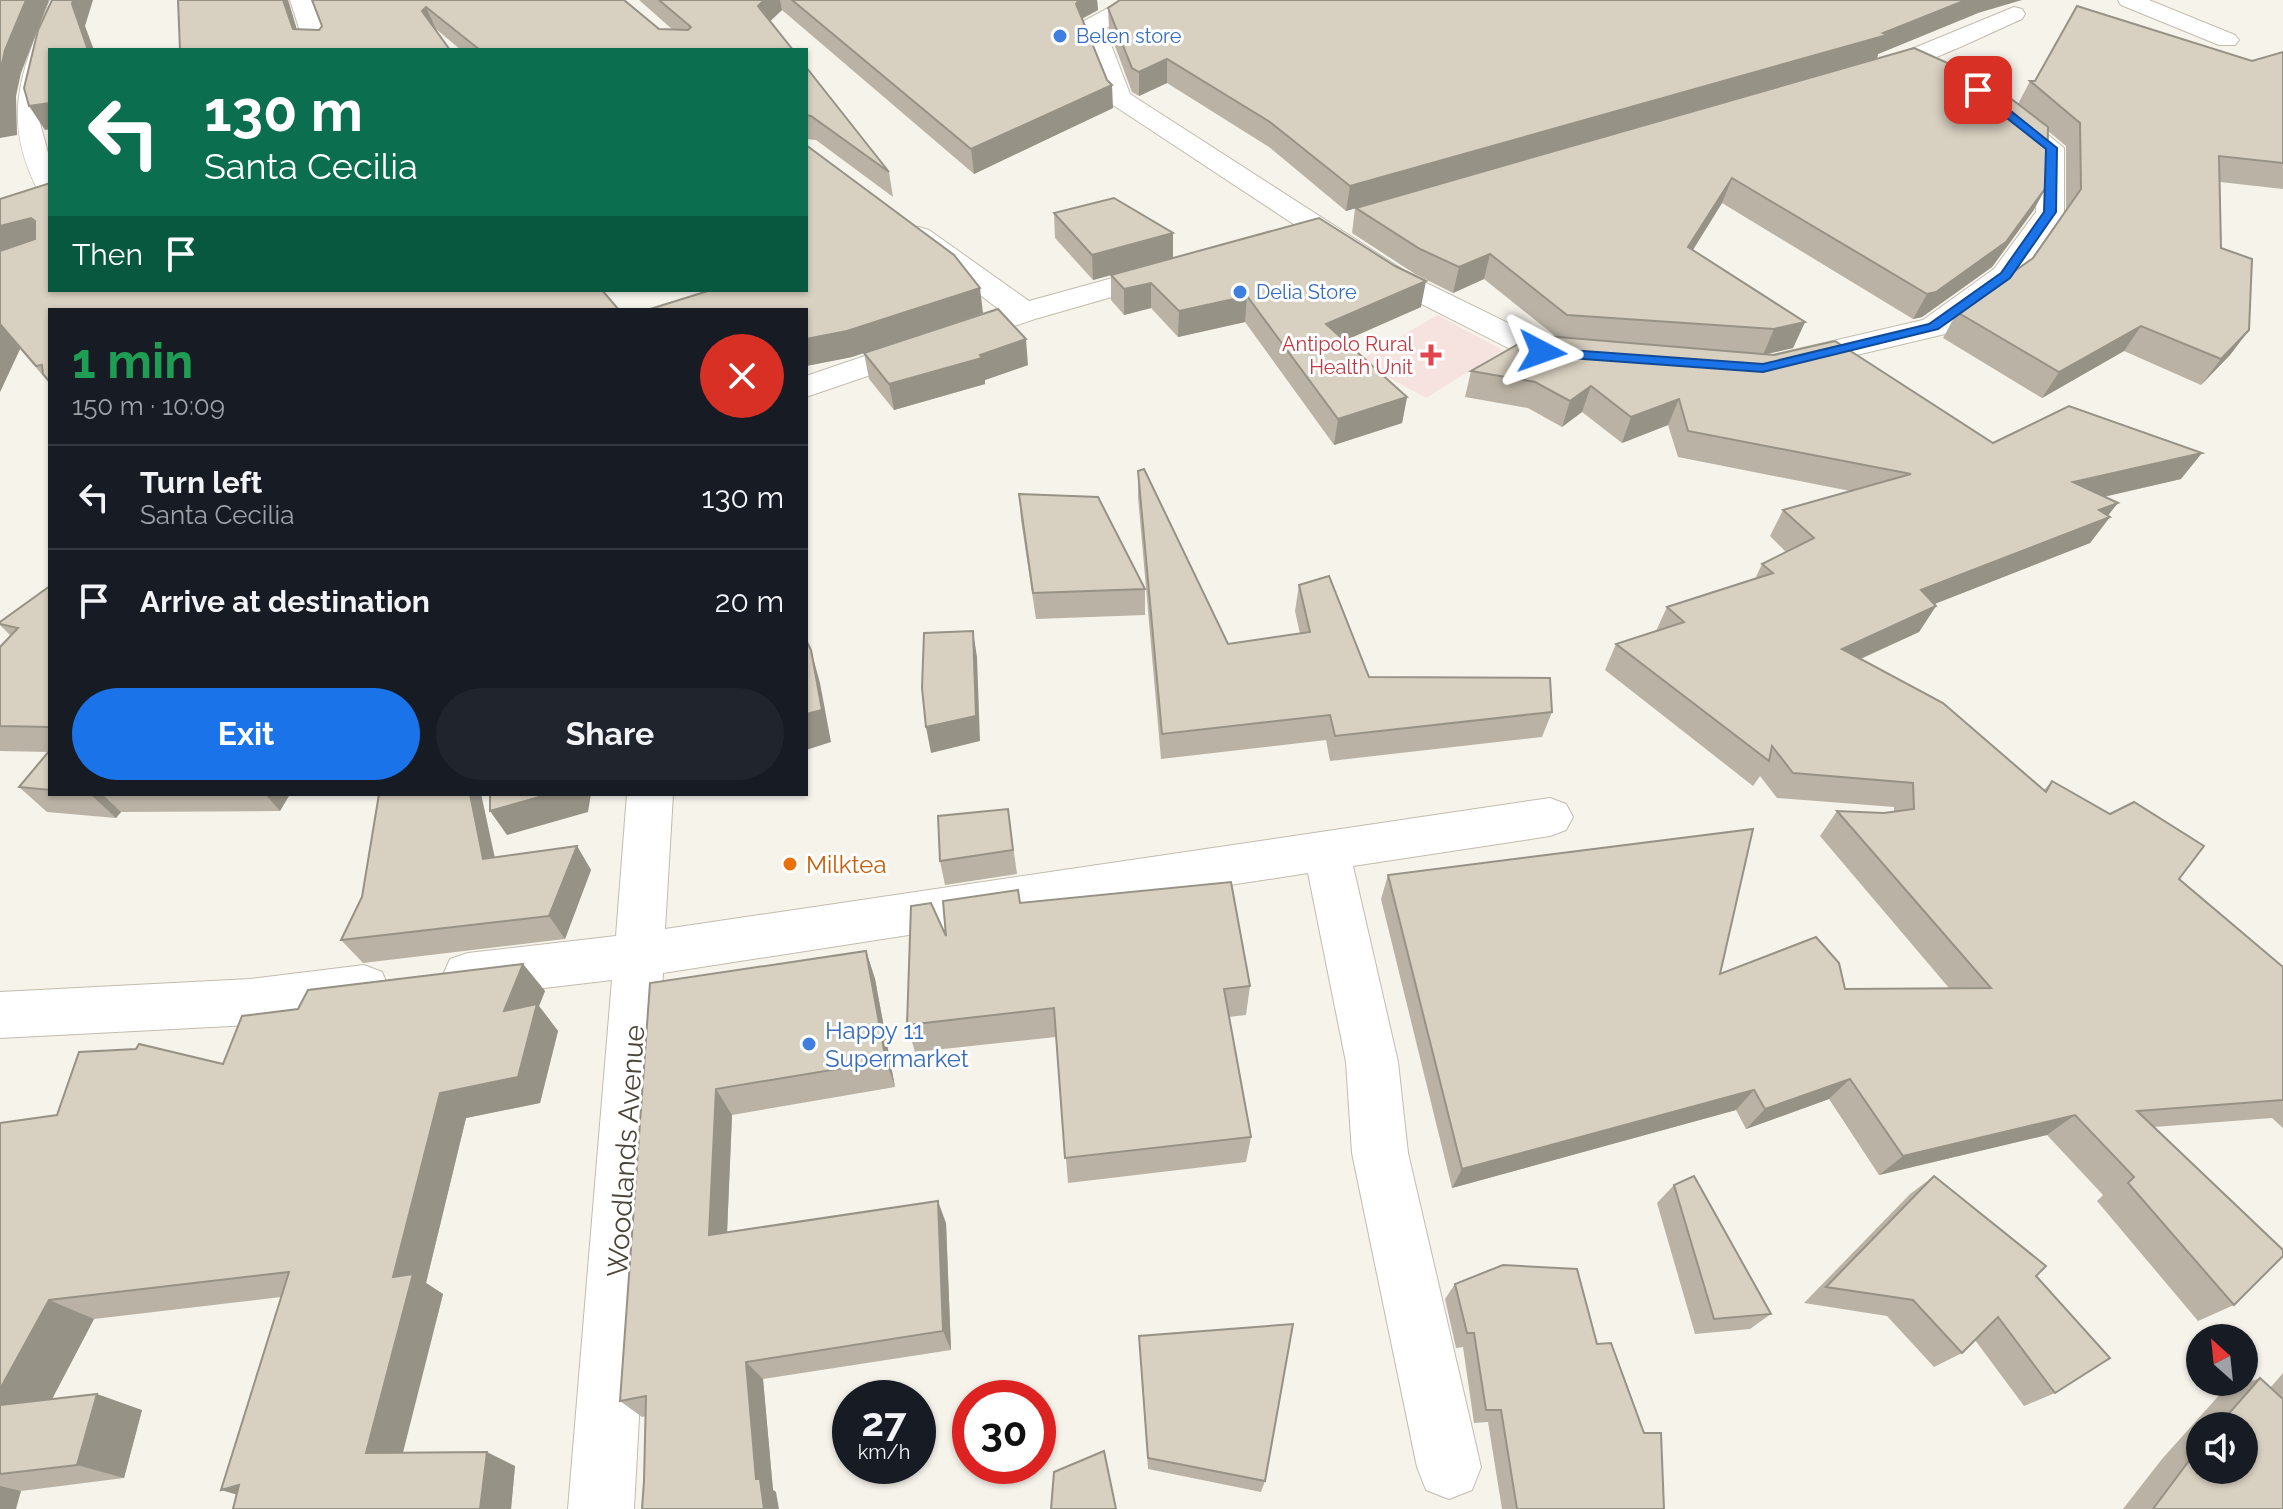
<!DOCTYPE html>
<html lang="en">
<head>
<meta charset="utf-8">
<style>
  :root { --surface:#171b24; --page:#20242c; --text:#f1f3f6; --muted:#9ea1a6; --line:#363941; --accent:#1a73e8 }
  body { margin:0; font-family:Raleway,sans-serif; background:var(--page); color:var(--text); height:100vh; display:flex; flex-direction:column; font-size:30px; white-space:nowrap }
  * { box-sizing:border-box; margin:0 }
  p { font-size:26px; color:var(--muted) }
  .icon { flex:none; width:44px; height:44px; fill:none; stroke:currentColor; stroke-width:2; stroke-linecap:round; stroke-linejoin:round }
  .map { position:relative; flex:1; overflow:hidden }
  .details { position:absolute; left:48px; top:308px; width:760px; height:488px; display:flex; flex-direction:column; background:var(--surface); border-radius:0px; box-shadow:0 2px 6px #0004 }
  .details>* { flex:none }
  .hud { position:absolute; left:48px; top:48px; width:760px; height:244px; border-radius:0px; box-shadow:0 2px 6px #0004; background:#0b6e4f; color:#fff; overflow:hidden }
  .needle { width:52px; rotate:333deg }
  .buttons { position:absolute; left:2186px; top:1324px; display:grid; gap:16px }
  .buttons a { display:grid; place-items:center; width:72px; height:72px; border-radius:50%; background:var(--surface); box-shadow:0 2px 6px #0004; font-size:40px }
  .speed { position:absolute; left:832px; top:1380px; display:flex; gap:16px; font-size:40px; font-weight:700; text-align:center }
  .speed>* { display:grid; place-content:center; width:104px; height:104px; border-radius:50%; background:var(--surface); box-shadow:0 2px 6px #0004; line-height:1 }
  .speed small { font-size:20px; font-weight:400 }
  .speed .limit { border:12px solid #d22; background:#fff; color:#111 }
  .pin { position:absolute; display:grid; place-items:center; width:68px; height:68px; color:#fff; margin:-34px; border-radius:16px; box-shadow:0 4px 12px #0006 }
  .me { position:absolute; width:88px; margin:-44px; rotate:94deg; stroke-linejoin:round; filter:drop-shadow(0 0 6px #0008) }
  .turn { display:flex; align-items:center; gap:28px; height:168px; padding:0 24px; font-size:36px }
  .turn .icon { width:104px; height:104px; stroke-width:2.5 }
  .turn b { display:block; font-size:56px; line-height:68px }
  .then { display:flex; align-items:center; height:76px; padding:0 24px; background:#0003; gap:16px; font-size:30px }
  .round { display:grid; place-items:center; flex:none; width:84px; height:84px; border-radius:42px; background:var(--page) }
  .headline { display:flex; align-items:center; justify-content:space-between; height:136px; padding:0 24px }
  h1 { font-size:48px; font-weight:700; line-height:60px; color:#1e9e55 }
  .cta { display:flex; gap:16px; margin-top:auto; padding:16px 24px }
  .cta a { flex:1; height:92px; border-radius:48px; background:var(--accent); color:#fff; font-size:32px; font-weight:700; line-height:92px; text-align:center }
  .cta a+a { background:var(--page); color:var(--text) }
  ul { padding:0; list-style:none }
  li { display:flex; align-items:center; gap:24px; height:104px; padding:0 24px; border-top:2px solid var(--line) }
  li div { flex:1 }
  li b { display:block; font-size:30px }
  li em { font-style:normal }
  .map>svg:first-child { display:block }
  .medical { fill:#f6e3df }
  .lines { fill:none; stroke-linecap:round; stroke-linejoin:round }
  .minor-casing { stroke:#c2bcad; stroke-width:2 }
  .minor { fill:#fff; fill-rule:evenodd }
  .wall { fill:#bab3a5; fill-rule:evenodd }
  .shaded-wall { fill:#979286 }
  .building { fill:#d8d0c0; stroke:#979286; stroke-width:2 }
  .route { fill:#1a73e8; stroke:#114b97; stroke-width:2 }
  .shop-dot { fill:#3f7fe0; stroke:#fff; stroke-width:3 }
  .health-dot { fill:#e0444e; stroke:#fff; stroke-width:3 }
  .food-dot { fill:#e8710a; stroke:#fff; stroke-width:3 }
  .labels { text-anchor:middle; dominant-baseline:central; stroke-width:6; stroke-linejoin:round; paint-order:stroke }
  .far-shop-label { font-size:20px; fill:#366cbe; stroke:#fff; text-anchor:start }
  .far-health-label { font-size:20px; fill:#be3a42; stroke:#fff; text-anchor:end }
  .food-label { font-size:24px; fill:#c56008; stroke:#fff; text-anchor:start }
  .shop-label { font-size:24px; fill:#366cbe; stroke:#fff; text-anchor:start }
  .near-street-label { font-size:28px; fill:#4b4438; stroke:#fff }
</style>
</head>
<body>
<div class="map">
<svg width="2283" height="1509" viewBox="0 0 2283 1509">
  <rect width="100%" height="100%" fill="#f6f3eb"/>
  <path class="medical" d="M1437,315l66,35 -77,48 -67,-37z"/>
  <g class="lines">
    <defs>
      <g id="minor">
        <path d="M50,0h22l-19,50h-3l-13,62 13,48v36l-10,-2c-40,-74 -19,-122 10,-194z"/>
        <path d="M290,0h22l18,50h-24z"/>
        <path d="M1123,0h28l-46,29 25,65 284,183 135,66 41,5 4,7 -4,7 -12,3 -48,-6 -138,-70 -282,-186 -30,-77 4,-5z"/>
        <path d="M2118,0h31l86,35 4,5 -4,5h-16l-98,-40z"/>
        <path d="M2014,7l8,2 3,5 -3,5c-33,14 -132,65 -164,57l-3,-5 3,-5 39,-11z"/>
        <path d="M2000,100l9,3 55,45v64l-48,69 -71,53 -160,38 -12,-3 -4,-7 4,-7 150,-35 71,-51 42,-57 2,-61 -47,-38 -4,-5 4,-5z"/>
        <path d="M919,227l10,3 100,71 138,-38 11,3 4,6 -4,6 -143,41 -229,78v-21l194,-66 -91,-68 -5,-6 5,-6z"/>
        <path d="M627,794h46l-8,135 885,-131 16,6 7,13 -7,13 -16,6 -197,30 45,196 10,91 73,314 -9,23 -23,9 -23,-9 -9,-23 -65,-314 -6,-91 -38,-189 -645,100 -29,536h-66l44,-529 -144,17 -18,-6 -7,-16 7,-16 18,-6 148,-17z"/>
        <path d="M364,965l18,7 7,16 -7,16 -18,7 -114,14 -250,13v-46l250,-13z"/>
      </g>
    </defs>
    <use href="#minor" class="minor-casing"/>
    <use href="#minor" class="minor"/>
  </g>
  <g class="wall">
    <path d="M178,0h110l9,30h22l3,-4 -10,-26h312l35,29 14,1 -34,-30h458l1,10 -16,9 31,89 -139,66 -192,-164 -12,11 23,29h-332l-25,-21 -256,21z"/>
    <path d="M1108,8l870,5 -100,41 -1,4 -372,107 513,-61 12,-23 222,-20 31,-9v137l-63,-7 1,66 28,82 -19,25 -29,30 -77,-34 -82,47 -99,-60 14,-26 76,-54 33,-48v-64l-18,-15 -1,55 -14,25 -41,56 -70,50 -9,2 -191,-116 -29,47 112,72 -12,26 -27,6 227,89 188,36 -77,18 4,19 2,1 -20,26 -156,61 2,2 -17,26 -58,27 182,132 9,-10 127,98 104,88v161l-11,-10 -118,9 80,178 -36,16 -101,-120 6,-6 -56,-60 -168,40 -50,-76 -83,30 -10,-19 -284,78 -71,-289 7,-24 332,99 125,15 104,-1 -129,-152 17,-25 47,2 10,-1v-5l-117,-9 -17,-22 -7,10 -148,-116 11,-26 40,-13 11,-24 88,-28 7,-15 24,-12 -16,-16 13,-26 67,-19 -172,-34 -10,-32 -46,18 -40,-31 -20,15 -34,-19 -63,-11 6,-26 84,-35 -71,-57 -31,14 -38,-19 -63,-41 3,-25 -9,3 -77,-64 -102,-64 -28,13 -7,-4 -23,-62z"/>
    <path d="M806,67l83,105 4,25 -77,-57 -10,-1z"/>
    <path d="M50,183v201l-30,-35 -20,43v-193z"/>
    <path d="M1054,213l119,20v25l248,49 -77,34 63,56 -5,26 -68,22 -89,-123 -67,15 -27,-29 -27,7 -13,-15v-25l-18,5 -38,-42z"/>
    <path d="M983,313l-85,29 130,23 -43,15v4l-91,26 -25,-31 -5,-26 -12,4 -46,9z"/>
    <path d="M1138,471l90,173 72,-10 -5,-23 4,-26 70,92 183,35 -10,25 -212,24 -4,-21 -165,19 -23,-262z"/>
    <path d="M1019,494l126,95v26l-109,4 -15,-99z"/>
    <path d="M50,586v208h240l-10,17 -159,1 -5,6 -69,-6 -28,-25 30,-35 -49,-1v-104l11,-11 -11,-11v-3z"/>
    <path d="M379,794h102l14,64 82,-12 14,24 -26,69 -202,24 -22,-23 21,-43z"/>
    <path d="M1008,809l9,65 -72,11 -5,-24z"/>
    <path d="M1020,903l230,83 -4,29 -17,2 22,120 -5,25 -178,21 -12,-146 -141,15 -8,-27 39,-89z"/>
    <path d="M866,951l9,28 20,108 -163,28 -5,118 219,-10 5,127 -188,29 10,111 3,2 -132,-11 2,-65 -4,1 -22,-16 30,-418z"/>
    <path d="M523,964l22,27 -6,15 19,25 -18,72 -74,15 -40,165 17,11 -40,159 112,13 -4,43h-278l48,-212 -187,22 -42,80 90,11 -18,68 -103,13 -21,18v-386l57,-8 166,-51 75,-55z"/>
    <path d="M1934,1176l102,100 19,117 -31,13 -49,-66 -13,13 -28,14 -47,-51 -83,-13 106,-109z"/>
    <path d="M1674,1185l97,129 -21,15 -55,5 -38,-131z"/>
    <path d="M1455,1284l142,60 67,165h-162l-14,-87 -14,1 -11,-76 -7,1 -11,-49z"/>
    <path d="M1139,1336l126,145 -4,11 -113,-23z"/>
    <path d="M2283,1373v136h-160l39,-50 60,-67 38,-14 10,10zM2200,1426h44l-44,44z"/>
  </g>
  <g class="shaded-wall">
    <path d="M26,0h23l-28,73 -5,23 1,39 -17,3v-66l5,-22z"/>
    <path d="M73,0h20l-8,26 9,24h-6l-16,-46z"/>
    <path d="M283,0h5l15,50 -10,-21z"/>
    <path d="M764,0h16l2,10 -19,18 -5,-22z"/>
    <path d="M1079,0h18l1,10 -15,8 -6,9 -1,-23z"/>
    <path d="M1966,0h56l-44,13 -100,41 -1,4 -531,153 4,-25 533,-153z"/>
    <path d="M426,7l10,22 -14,-18z"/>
    <path d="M1167,59v24l-28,13v-24z"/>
    <path d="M1112,85l1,23 -139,66 -3,-25z"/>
    <path d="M50,103v26l-5,1 -16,-24z"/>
    <path d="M1732,178l-10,25 -43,69 9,-25z"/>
    <path d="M2047,186l-14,25 -41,56 -70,50 -9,2 14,-25z"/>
    <path d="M31,218l18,25 -49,13v-30z"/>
    <path d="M1173,233v25l-80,22 -1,-25z"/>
    <path d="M1490,254l-6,25 -31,14 6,-26z"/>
    <path d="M1426,281l-5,26 -98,43 3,-26z"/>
    <path d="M1151,283v25l-27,7v-26z"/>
    <path d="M980,288l3,25 -131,44 -46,9v-27z"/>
    <path d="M1247,296l-2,26 -67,15 1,-26z"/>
    <path d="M1805,322l-12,26 -30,7 11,-26z"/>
    <path d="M0,324l20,25 -20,43z"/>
    <path d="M2141,326l-17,25 -82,47 17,-26z"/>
    <path d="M2249,330l-19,25 -29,30 20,-26z"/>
    <path d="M1026,339l2,26 -43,15v4l-91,26 -5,-26z"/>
    <path d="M1591,386l-9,26 -20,15 8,-26z"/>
    <path d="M1407,397l-5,26 -68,22 4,-26z"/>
    <path d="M1679,399l-11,26 -46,18 9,-26z"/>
    <path d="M2202,453l-21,26 -127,29 19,-26z"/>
    <path d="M2118,503l-12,15 4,-1 -20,26 -186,73 17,-26 178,-80z"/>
    <path d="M1936,606l-17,26 -93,42 16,-25z"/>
    <path d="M973,631l4,26 3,84 -49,12 -5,-26z"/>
    <path d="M811,650l9,33 11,59 -25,8v-36z"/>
    <path d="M90,794h12l19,18 -5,6z"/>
    <path d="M265,794h25l-10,17z"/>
    <path d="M470,794h11l19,89 -17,-24z"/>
    <path d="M550,794h41l-3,18 -81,23 -17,-24z"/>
    <path d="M577,846l14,24 -26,69 -16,-23z"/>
    <path d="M866,951l9,28 20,108 -9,-26z"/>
    <path d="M523,964l22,27 -6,15 19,25 -18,72 -74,15 -40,165 17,11 -44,173 -33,-14 27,-176 47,-184 64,-82z"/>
    <path d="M1850,1079l-21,20 -83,30 19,-20z"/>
    <path d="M716,1089l16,26 -6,142 -17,-22z"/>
    <path d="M1754,1090l-18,20 -284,78 10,-19z"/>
    <path d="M2075,1115l-28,20 -168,40 24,-19z"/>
    <path d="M938,1201l8,22 5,127 -8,-19z"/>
    <path d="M49,1300l45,19 -54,103 -40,-13v-20z"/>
    <path d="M746,1362l17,17 10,111 3,2 3,17h-15l-8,-30z"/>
    <path d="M97,1394l45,16 -18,68 -47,-13z"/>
    <path d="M487,1452l28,14 -4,43h-31z"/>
    <path d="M239,1485l23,17 -41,-12z"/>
    <path d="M0,1486l21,5 -5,18h-16z"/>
  </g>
  <g class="building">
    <path d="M0,0h26l-21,50 -5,22v39z"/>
    <path d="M52,0h21l-1,4 16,46h-38v53l-21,3 -5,-18 14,-58z"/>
    <path d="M178,0h105l10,29 26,1 3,-4 -10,-26h312l35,29 29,1 3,-3 -32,-27h105l-6,6 35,44h-313l-54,-43 -4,4 28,39h-270z"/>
    <path d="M792,0h287l-3,4 31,76 5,5 -141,64z"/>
    <path d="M1120,0h846l-83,33 4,2 -537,151 -80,-64 -103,-63 -28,13 -7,-4 -24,-60z"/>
    <path d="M2077,6l175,55 31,-9v111l-64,-7 2,92 31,11 -3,71 -28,29 -80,-33 -82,46 -102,-60 76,-54 48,-69 -1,-66 -50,-42h5z"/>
    <path d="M1914,48l74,33 60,46 -1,59 -41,56 -70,50 -9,2 -195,-116 -44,69 117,75 -31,7 -207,-14 -77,-61 -31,13 -39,-18 -64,-41z"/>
    <path d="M806,67l83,105 -78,-56 -5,-1z"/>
    <path d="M806,145l148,110 26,33 -133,43 -41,8v-29h-159l64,-20h95z"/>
    <path d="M50,183v107h552l17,20h-569v72l-7,-8 -1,-9 -6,1 -36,-42v-73l35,-12v-18l-4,-3 -31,8v-27z"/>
    <path d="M1114,198l59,35 -81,22 -38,-42z"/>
    <path d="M1319,218l76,48 31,15 -100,43 81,73 -69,22 -91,-123 -68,15 -28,-28 -27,6 -13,-14z"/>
    <path d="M998,309l28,30 -46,16 2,3 -93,26 -25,-31z"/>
    <path d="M1534,335l240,20 61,-14 158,102 76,-37 133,47 -129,29 45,21 -19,7 11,7 -189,73 15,16 -94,43 101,54 103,89 6,-11 58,33 24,-12 70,44 -25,33 104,88v133l-146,11 146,139v6l-49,49 -106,-122 6,-6 -59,-62 -172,41 -53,-77 -85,30 -11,-19 -292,79 -74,-294 365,-46 -33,145 96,-37 23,26 6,26 146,-1 -154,-177 47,2 30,-4 -1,-26 -120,-10 -21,-27 -3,15 -153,-117 68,-22 -17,-15 106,-34 -11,-9 52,-26 -31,-28 128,-36 -223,-43 -9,-32 -48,18 -40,-31 -21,15 -35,-19 -64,-11z"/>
    <path d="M1144,469l84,175 82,-12 -11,-47 30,-9 40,101 181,1 2,34 -217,24 -5,-21 -168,19 -24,-263z"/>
    <path d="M1019,494l79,3 47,92 -112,4z"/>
    <path d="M50,586v141l-50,-1v-79l18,-19 -18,-4v-2z"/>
    <path d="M973,631l3,85 -50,11 -4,-39 2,-55z"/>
    <path d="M806,640l5,10 11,60 -16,4z"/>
    <path d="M50,750v40l-31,-3z"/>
    <path d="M379,794h91l13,65 94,-13 -28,70 -208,24 21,-43z"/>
    <path d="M490,794h60l-60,17z"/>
    <path d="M1008,809l5,41 -73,11 -2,-45z"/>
    <path d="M1231,882l19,104 -26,3 27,148 -186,21 -11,-150 -147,17 4,-119 20,-3 15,33 -3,-35 75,-11 2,13z"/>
    <path d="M866,951l20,110 -170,28 -7,146 229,-34 5,130 -197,31 10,117h4l4,30h-122l2,-28 2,-85 -26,5 30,-418z"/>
    <path d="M523,964l-19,47 33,-7 -19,73 -78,16 -47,184 20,-3 -47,179 121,-1 -7,57h-247l6,-24 -18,5 68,-218 -240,28 -49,89v-266l57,-8 22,-63 57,-3 3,-5 84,20 19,-48 56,-7 10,-19z"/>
    <path d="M1694,1176l77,138 -57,5 -40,-134z"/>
    <path d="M1934,1176l112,90 -10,10 74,82 -55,35 -57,-76 -36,36 -49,-53 -87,-13z"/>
    <path d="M1503,1265l74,4 20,75 14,-1 33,90h17l3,76h-147l-16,-99h-15l-12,-77h-7l-12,-49z"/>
    <path d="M1293,1324l-28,157 -117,-23 -9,-122z"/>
    <path d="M2260,1378l23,21v110h-130l47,-63v24h44v-44h-26z"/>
    <path d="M97,1394l-20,71 -77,9v-69z"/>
    <path d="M1104,1451l12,58h-65l3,-37z"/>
  </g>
  <path class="route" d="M1975,88h7l75,60 -1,64 -46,66 -72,51 -175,43 -221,-16 -7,-4 7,-4 221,16 166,-40 72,-51 43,-61 2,-63 -71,-56z"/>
  <g class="shop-dot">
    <circle cx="1060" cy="36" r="8"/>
    <circle cx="1240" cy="292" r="8"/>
    <circle cx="809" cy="1044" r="8"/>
  </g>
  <path class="health-dot" d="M1427 343h8v8h8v8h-8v8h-8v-8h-8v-8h8z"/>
  <circle class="food-dot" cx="790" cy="864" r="8"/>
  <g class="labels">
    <g class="far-shop-label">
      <text x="1076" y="36">Belen store</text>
      <text x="1256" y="292">Delia Store</text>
    </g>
    <g class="far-health-label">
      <text x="1413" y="344">Antipolo Rural<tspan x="1413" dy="23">Health Unit</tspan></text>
    </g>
    <g class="food-label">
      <text x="806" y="864">Milktea</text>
    </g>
    <g class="shop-label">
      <text x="825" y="1030">Happy 11<tspan x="825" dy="28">Supermarket</tspan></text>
    </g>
    <g class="near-street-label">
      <text transform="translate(626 1151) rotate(-86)">Woodlands Avenue</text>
    </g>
  </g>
</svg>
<div class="buttons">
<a><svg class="needle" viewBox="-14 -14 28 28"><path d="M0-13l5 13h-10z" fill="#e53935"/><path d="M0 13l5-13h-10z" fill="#9ea1a6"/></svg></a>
<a><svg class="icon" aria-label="sound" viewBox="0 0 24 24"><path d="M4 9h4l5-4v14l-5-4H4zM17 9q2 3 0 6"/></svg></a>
</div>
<div class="speed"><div>27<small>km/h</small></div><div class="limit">30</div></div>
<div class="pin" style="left:1978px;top:90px;background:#d93025"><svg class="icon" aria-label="arrive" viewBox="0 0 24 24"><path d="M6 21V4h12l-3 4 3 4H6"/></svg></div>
<svg class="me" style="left:1542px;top:352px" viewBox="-20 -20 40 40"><path d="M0-17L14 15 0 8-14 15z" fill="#1a73e8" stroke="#fff" stroke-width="4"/></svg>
<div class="hud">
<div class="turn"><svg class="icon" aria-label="left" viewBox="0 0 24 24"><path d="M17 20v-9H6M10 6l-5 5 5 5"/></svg><div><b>130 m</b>Santa Cecilia</div></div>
<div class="then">Then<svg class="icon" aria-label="arrive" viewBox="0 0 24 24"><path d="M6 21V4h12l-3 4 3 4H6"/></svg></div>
</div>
<section class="details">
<div class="headline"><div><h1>1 min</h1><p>150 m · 10:09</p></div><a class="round" style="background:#d93025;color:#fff"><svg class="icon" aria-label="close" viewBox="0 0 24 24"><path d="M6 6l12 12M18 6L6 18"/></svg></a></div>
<ul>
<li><svg class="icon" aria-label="left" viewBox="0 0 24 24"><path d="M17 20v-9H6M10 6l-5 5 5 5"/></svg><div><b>Turn left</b><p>Santa Cecilia</p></div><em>130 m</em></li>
<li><svg class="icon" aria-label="arrive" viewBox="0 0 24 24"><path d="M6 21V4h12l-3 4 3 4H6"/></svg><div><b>Arrive at destination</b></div><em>20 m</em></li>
</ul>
<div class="cta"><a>Exit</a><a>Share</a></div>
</section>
</div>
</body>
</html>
